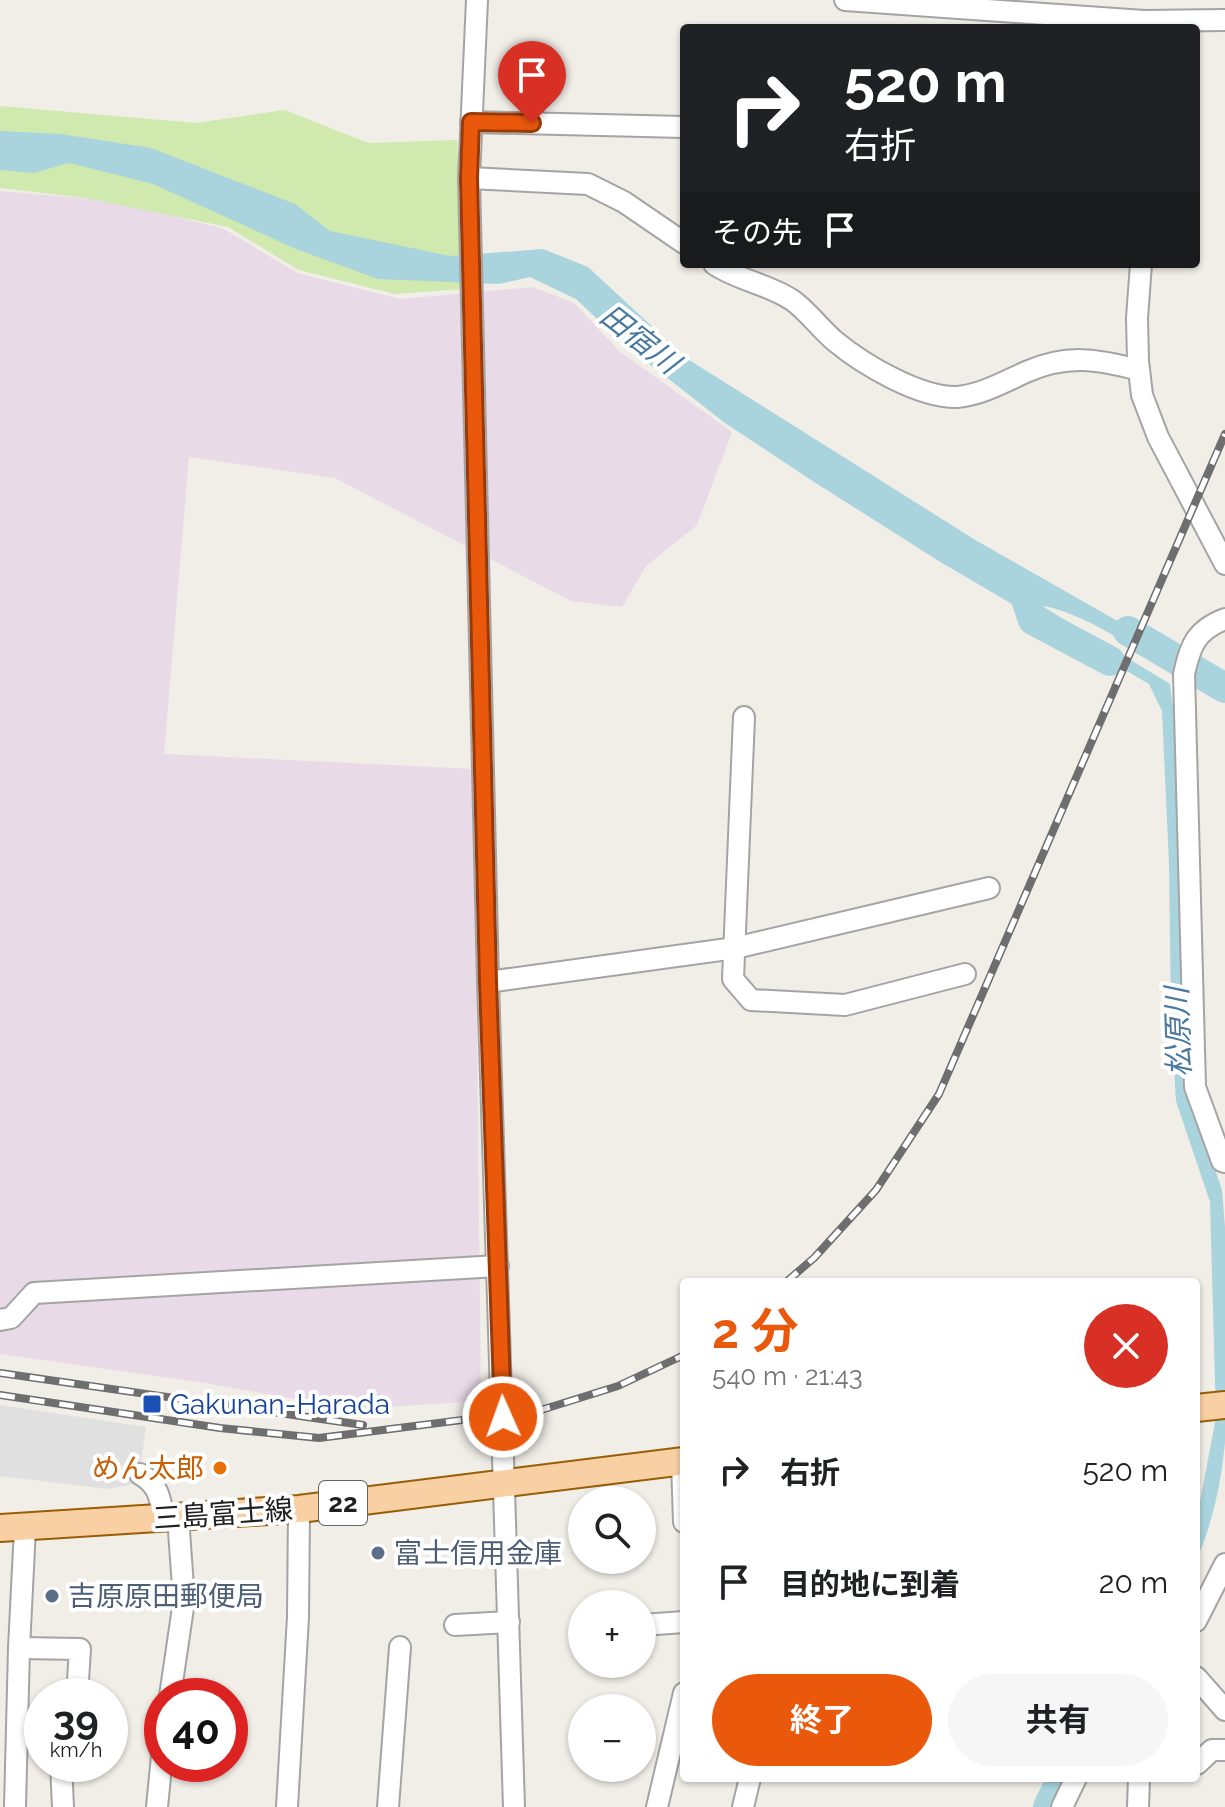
<!DOCTYPE html>
<html lang="ja">
<head>
<meta charset="utf-8">
<style>
  :root { --surface:#fff; --page:#f6f6f6; --text:#202124; --muted:#757577; --accent:#ea580c }
  body { margin:0; font-family:Raleway,"Noto Sans JP",sans-serif; background:var(--page); color:var(--text); height:100vh; display:flex; flex-direction:column; font-size:30px; white-space:nowrap }
  * { box-sizing:border-box; margin:0 }
  p { font-size:26px; color:var(--muted) }
  .icon { flex:none; width:44px; height:44px; fill:none; stroke:currentColor; stroke-width:2; stroke-linecap:round; stroke-linejoin:round }
  .map { position:relative; flex:1; overflow:hidden }
  .side { position:absolute; left:680px; top:1278px; width:520px; height:504px; display:flex; flex-direction:column; background:var(--surface); border-radius:8px; box-shadow:0 2px 6px #0004 }
  .side>* { flex:none }
  .banner { position:absolute; left:680px; top:24px; width:520px; height:244px; border-radius:8px; box-shadow:0 2px 6px #0004; background:#202124; color:#fff; overflow:hidden }
  .fabs { position:absolute; left:568px; top:1486px; display:grid; gap:16px }
  .fabs a { display:grid; place-items:center; width:88px; height:88px; border-radius:50%; background:var(--surface); box-shadow:0 2px 6px #0004; font-size:40px }
  .speed { position:absolute; left:24px; top:1678px; display:flex; gap:16px; font-size:40px; font-weight:700; text-align:center }
  .speed>* { display:grid; place-content:center; width:104px; height:104px; border-radius:50%; background:var(--surface); box-shadow:0 2px 6px #0004; line-height:1 }
  .speed small { font-size:20px; font-weight:400 }
  .speed .limit { border:12px solid #d22; background:#fff; color:#111 }
  .pin { position:absolute; display:grid; place-items:center; width:68px; height:68px; color:#fff; margin:-82px -34px; border-radius:50% 50% 50% 0; rotate:-45deg; box-shadow:0 0 8px #0007 }
  .pin .icon { rotate:45deg }
  .me { position:absolute; width:88px; margin:-44px; rotate:358deg; stroke-linejoin:round; filter:drop-shadow(0 0 6px #0008) }
  .turn { display:flex; align-items:center; gap:28px; height:168px; padding:0 32px; font-size:36px }
  .turn .icon { width:104px; height:104px; stroke-width:2.5 }
  .turn b { display:block; font-size:56px; line-height:68px }
  .then { display:flex; align-items:center; height:76px; padding:0 32px; background:#0003; gap:16px; font-size:30px }
  .round { display:grid; place-items:center; flex:none; width:84px; height:84px; border-radius:42px; background:var(--page) }
  .overview { display:flex; align-items:center; justify-content:space-between; height:136px; padding:0 32px }
  h1 { font-size:48px; font-weight:700; line-height:60px; color:var(--accent) }
  .primary-button { display:flex; gap:16px; margin-top:auto; padding:16px 32px }
  .primary-button a { flex:1; height:92px; border-radius:48px; background:var(--accent); color:#fff; font-size:32px; font-weight:700; line-height:92px; text-align:center }
  .primary-button a+a { background:var(--page); color:var(--text) }
  ul { padding:0; list-style:none }
  li { display:flex; align-items:center; gap:24px; height:112px; padding:0 32px }
  li div { flex:1 }
  li b { display:block; font-size:30px }
  li em { font-style:normal }
  .map>svg:first-child { display:block }
  .industrial { fill:#e9dae7 }
  .grass { fill:#cfe9af }
  .parking { fill:#e0e0e0 }
  .water { fill:#a9d4dd }
  .lines { fill:none; stroke-linecap:round; stroke-linejoin:round }
  .river { stroke:#a9d4dd; stroke-width:30 }
  .minor-casing { stroke:#a4a4a4; stroke-width:24 }
  .major-casing { stroke:#985e05; stroke-width:30 }
  .minor { stroke:#fff; stroke-width:20 }
  .major { stroke:#f9cfa4; stroke-width:26 }
  .rail-casing { stroke:#6e6e6e; stroke-width:8 }
  .rail { stroke:#fff; stroke-width:5; stroke-dasharray:15; stroke-linecap:butt }
  .route-casing { stroke:#983908; stroke-width:20 }
  .route { stroke:#ea580c; stroke-width:14 }
  .transit-dot { fill:#1a4fb4; stroke:#fff; stroke-width:3 }
  .food-dot { fill:#e8710a; stroke:#fff; stroke-width:3 }
  .service-dot { fill:#5c6f8a; stroke:#fff; stroke-width:3 }
  .labels { text-anchor:middle; dominant-baseline:central; stroke-width:8; stroke-linejoin:round; paint-order:stroke }
  .shield { fill:#fff; stroke:#636363; stroke-width:2 }
  .shield-label { font-size:26px; font-weight:bold; fill:#202020 }
  .transit-label { font-size:28px; fill:#164399; stroke:#fff; text-anchor:start }
  .food-label { font-size:28px; fill:#c56008; stroke:#fff; text-anchor:end }
  .street-label { font-size:28px; fill:#202020; stroke:#fff }
  .service-label { font-size:28px; fill:#4e5e75; stroke:#fff; text-anchor:start }
  .water-label { font-size:30px; font-style:italic; fill:#49799e; stroke:#fff }
</style>
</head>
<body>
<div class="map">
<svg width="1225" height="1807" viewBox="0 0 1225 1807">
  <rect width="100%" height="100%" fill="#f1ede7"/>
  <path class="industrial" d="M0,191l114,10 110,28 73,44 103,26 133,-12 41,16 45,48 113,81 -35,93 -51,41 -24,41 -51,-6 -236,-123 -146,-21 -25,297 310,15 7,632 -128,8 -154,-27 -199,-28z"/>
  <path class="grass" d="M0,106l196,17 89,-13 83,33 89,-3 5,149 -67,5 -96,-24 -71,-43 -143,-29 -85,-10z"/>
  <path class="parking" d="M0,1405l146,22 -8,56 -30,6 -108,-13z"/>
  <path class="water" d="M0,131l61,3 90,14 144,56 35,27 120,25 93,-7 45,18 98,91 291,183 181,103 17,29c-36,-21 -93,-62 -133,-67l128,78 6,46 3,155 9,202 34,103 3,37v215c-4,42 -12,80 -29,119v-38l20,-106 -6,-215 -34,-101 -5,-89 -2,-149 -7,-152 -13,-27 -207,-121 -131,-83 -86,-57 -100,-78 -49,-46 -46,-22 -31,7 -121,-5 -82,-30 -143,-65 -84,-21 -35,10 -34,-3z"/>
  <g class="lines">
    <g class="river">
      <path d="M1021,585l12,35 77,41"/>
      <path d="M1128,631l97,57"/>
      <path d="M1048,1807l14,-29"/>
    </g>
    <defs>
      <g id="minor">
        <path d="M477,0l-8,178 19,804 26,825"/>
        <path d="M845,0l299,21 81,-1"/>
        <path d="M471,122l213,5"/>
        <path d="M469,178l119,6 36,18 60,41"/>
        <path d="M714,264c23,16 54,20 78,36 16,11 28,29 44,42 28,23 84,56 121,55 24,-2 47,-15 69,-25 41,-18 71,-13 113,-2"/>
        <path d="M1141,264l-4,54 1,43 4,34 16,42 67,127"/>
        <path d="M1225,619c-29,11 -35,27 -41,55l11,413 27,74 3,1"/>
        <path d="M744,717l-11,262 18,21 94,5 120,-31"/>
        <path d="M488,982l247,-34 254,-60"/>
        <path d="M0,1320l11,-2 23,-25 464,-27"/>
        <path d="M682,1462l2,60"/>
        <path d="M140,1474c19,11 20,24 24,45"/>
        <path d="M1196,1621l29,-57"/>
        <path d="M455,1625l54,-3"/>
        <path d="M642,1625l42,-3"/>
        <path d="M19,1648l61,1 -3,47"/>
        <path d="M1196,1677l29,33"/>
        <path d="M170,1696l14,-95 -6,-84"/>
        <path d="M61,1764l2,43"/>
        <path d="M1197,1764l15,-14h13"/>
        <path d="M15,1807l4,-159 6,-120"/>
        <path d="M157,1807l5,-51"/>
        <path d="M287,1807l11,-190 1,-108"/>
        <path d="M388,1807l12,-160"/>
        <path d="M657,1807l27,-114"/>
        <path d="M743,1807l7,-29"/>
        <path d="M1062,1807l14,-29"/>
        <path d="M1138,1807l1,-29"/>
      </g>
      <g id="major">
        <path d="M1196,1408l29,-3"/>
        <path d="M0,1528l299,-19 385,-48"/>
      </g>
    </defs>
    <use href="#minor" class="minor-casing"/>
    <use href="#major" class="major-casing"/>
    <use href="#minor" class="minor"/>
    <use href="#major" class="major"/>
    <defs>
      <g id="rail">
        <path d="M786,1282l28,-24 62,-68 63,-96 286,-660"/>
        <path d="M0,1373l363,52"/>
        <path d="M0,1395l220,33 99,10 222,-28 77,-24 66,-31"/>
      </g>
    </defs>
    <use href="#rail" class="rail-casing"/>
    <use href="#rail" class="rail"/>
  </g>
  <g class="lines">
    <defs>
      <path id="route" d="M503,1417l-15,-435 -19,-804 2,-56 61,1"/>
    </defs>
    <use href="#route" class="route-casing"/>
    <use href="#route" class="route"/>
  </g>
  <rect class="transit-dot" x="142" y="1394" width="20" height="20" rx="4"/>
  <circle class="food-dot" cx="220" cy="1468" r="8"/>
  <g class="service-dot">
    <circle cx="378" cy="1553" r="8"/>
    <circle cx="52" cy="1596" r="8"/>
  </g>
  <g class="labels">
    <rect class="shield" x="319" y="1481" width="48" height="44" rx="6"/>
    <g class="shield-label">
      <text x="343" y="1503">22</text>
    </g>
    <g class="transit-label">
      <text x="170" y="1404">Gakunan-Harada</text>
    </g>
    <g class="food-label">
      <text x="204" y="1468">めん太郎</text>
    </g>
    <g class="street-label">
      <text transform="translate(223 1514) rotate(-4)">三島富士線</text>
    </g>
    <g class="service-label">
      <text x="394" y="1553">富士信用金庫</text>
      <text x="68" y="1596">吉原原田郵便局</text>
    </g>
    <g class="water-label">
      <text transform="translate(640 339) rotate(38)">田宿川</text>
      <text transform="translate(1178 1032) rotate(-92)">松原川</text>
    </g>
  </g>
</svg>
<div class="fabs">
<a><svg class="icon" aria-label="search" viewBox="0 0 24 24"><circle cx="10" cy="10" r="6"/><path d="M15 15l6 6"/></svg></a>
<a>+</a>
<a>−</a>
</div>
<div class="speed"><div>39<small>km/h</small></div><div class="limit">40</div></div>
<div class="pin" style="left:532px;top:123px;background:#d93025"><svg class="icon" aria-label="arrive" viewBox="0 0 24 24"><path d="M6 21V4h12l-3 4 3 4H6"/></svg></div>
<svg class="me" style="left:503px;top:1417px" viewBox="-20 -20 40 40"><circle r="17" fill="#ea580c" stroke="#fff" stroke-width="3"/><path d="M0-11L8 9 0 5-8 9z" fill="#fff"/></svg>
<div class="banner">
<div class="turn"><svg class="icon" aria-label="right" viewBox="0 0 24 24"><path d="M7 20v-9h11M14 6l5 5-5 5"/></svg><div><b>520 m</b>右折</div></div>
<div class="then">その先<svg class="icon" aria-label="arrive" viewBox="0 0 24 24"><path d="M6 21V4h12l-3 4 3 4H6"/></svg></div>
</div>
<section class="side">
<div class="overview"><div><h1>2 分</h1><p>540 m · 21:43</p></div><a class="round" style="background:#d93025;color:#fff"><svg class="icon" aria-label="close" viewBox="0 0 24 24"><path d="M6 6l12 12M18 6L6 18"/></svg></a></div>
<ul>
<li><svg class="icon" aria-label="right" viewBox="0 0 24 24"><path d="M7 20v-9h11M14 6l5 5-5 5"/></svg><div><b>右折</b></div><em>520 m</em></li>
<li><svg class="icon" aria-label="arrive" viewBox="0 0 24 24"><path d="M6 21V4h12l-3 4 3 4H6"/></svg><div><b>目的地に到着</b></div><em>20 m</em></li>
</ul>
<div class="primary-button"><a>終了</a><a>共有</a></div>
</section>
</div>
</body>
</html>
